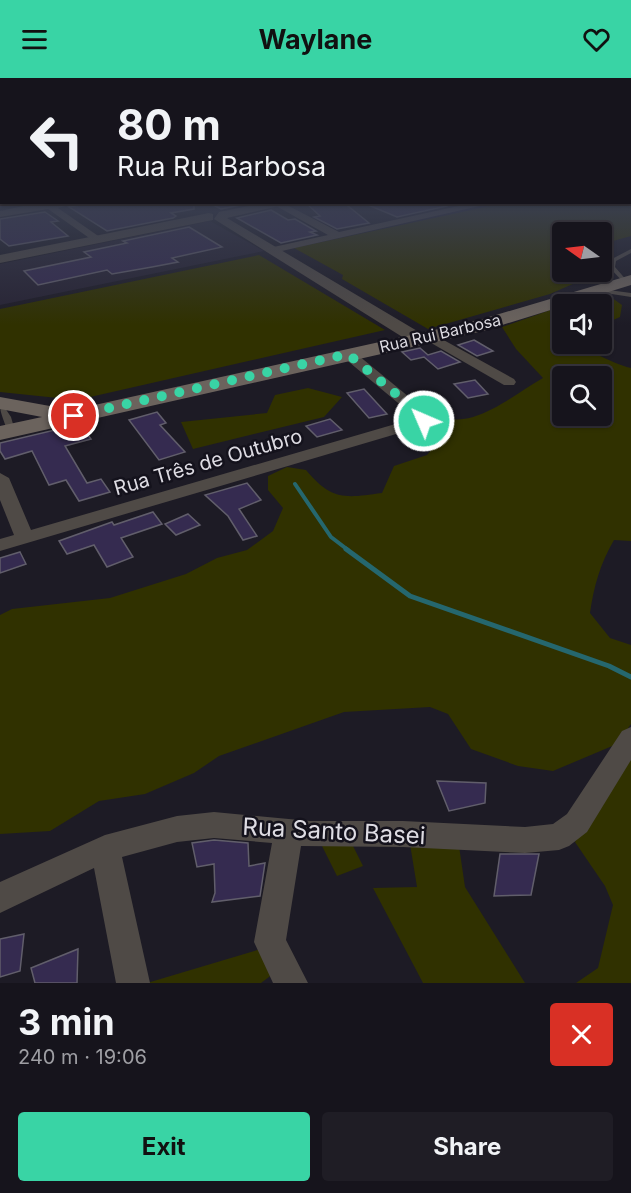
<!DOCTYPE html>
<html lang="en">
<head>
<meta charset="utf-8">
<style>
  :root { --surface:#16141c; --page:#1f1d25; --text:#f1f3f6; --muted:#9e9ea3; --line:#35333b; --accent:#39d4a5 }
  body { margin:0; font-family:Inter,sans-serif; background:var(--page); color:var(--text); height:100vh; display:flex; flex-direction:column; font-size:22px; white-space:nowrap }
  * { box-sizing:border-box; margin:0 }
  p { font-size:20px; color:var(--muted) }
  .icon { flex:none; width:33px; height:33px; fill:none; stroke:currentColor; stroke-width:2; stroke-linecap:round; stroke-linejoin:round }
  .map { position:relative; height:905px; overflow:hidden }
  .details { display:flex; flex-direction:column; background:var(--surface); flex:1 }
  .details>* { flex:none }
  .banner { position:absolute; left:0px; top:0px; width:632px; height:126px; box-shadow:0 2px 4px #0004,0 0 0 2px var(--line); background:#16141c; color:var(--text); overflow:hidden }
  .needle { width:39px; rotate:284deg }
  .tools { position:absolute; left:552px; top:144px; display:grid; gap:12px }
  .tools a { display:grid; place-items:center; width:60px; height:60px; border-radius:6px; background:var(--surface); box-shadow:0 2px 4px #0004,0 0 0 2px var(--line); font-size:30px }
  .pin { position:absolute; display:grid; place-items:center; width:51px; height:51px; color:#fff; margin:-26px; border:3px solid #fff; border-radius:50%; box-shadow:0 2px 6px #0007 }
  .me { position:absolute; width:66px; margin:-33px; rotate:315deg; stroke-linejoin:round; filter:drop-shadow(0 0 4px #0008) }
  .turn { display:flex; align-items:center; gap:21px; height:126px; padding:0 18px; font-size:27px }
  .turn .icon { width:78px; height:78px; stroke-width:2.5 }
  .turn b { display:block; font-size:42px; line-height:51px }
  .round { display:grid; place-items:center; flex:none; width:63px; height:63px; border-radius:6px; background:var(--page) }
  .head { display:flex; align-items:center; justify-content:space-between; height:102px; padding:0 18px }
  h1 { font-size:36px; font-weight:700; line-height:45px }
  .button { display:flex; gap:12px; margin-top:auto; padding:12px 18px }
  .button a { flex:1; height:69px; border-radius:6px; background:var(--accent); color:#111; font-size:24px; font-weight:700; line-height:69px; text-align:center }
  .button a+a { background:var(--page); color:var(--text) }
  header { display:flex; justify-content:space-between; align-items:center; height:78px; padding:0 18px; background:var(--accent); color:#111; font-size:27px; font-weight:700 }
  .map>svg:first-child { display:block }
  .built { fill:#272333 }
  .green { fill:#303100; fill-rule:evenodd }
  .lines { fill:none; stroke-linecap:round; stroke-linejoin:round }
  .stream-far1 { stroke:#25676e; stroke-width:4 }
  .stream { stroke:#25676e; stroke-width:5 }
  .building { fill:#352b50; stroke:#615e6b; stroke-width:1.5 }
  .service { fill:#4f4a46; fill-rule:evenodd }
  .minor { fill:#4f4a46; fill-rule:evenodd }
  .tertiary { fill:#4f4a46; fill-rule:evenodd }
  .secondary { fill:#6b635d; fill-rule:evenodd }
  .route { stroke:#39d4a5; stroke-width:10; stroke-dasharray:0 18 }
  .labels { text-anchor:middle; dominant-baseline:central; stroke-width:5; stroke-linejoin:round; paint-order:stroke }
  .far-street-label { font-size:16px; fill:#dedce3; stroke:#14121c }
  .street-label { font-size:20px; fill:#dedce3; stroke:#14121c }
  .near-street-label { font-size:24px; fill:#dedce3; stroke:#14121c }
</style>
</head>
<body>
<header><svg class="icon" aria-label="menu" viewBox="0 0 24 24"><path d="M4 6h16M4 12h16M4 18h16"/></svg>Waylane<svg class="icon" aria-label="heart" viewBox="0 0 24 24"><path d="M12 20l-8-8c-3-5 5-10 8-4 3-6 11-1 8 4z"/></svg></header>
<div class="map">
<svg width="631" height="905" viewBox="0 0 631 905">
  <rect width="100%" height="100%" fill="#1d1b25"/>
  <path class="built" d="M210,143l54,30 -264,54v-41z"/>
  <g class="green">
    <path d="M631,120v38l-29,8v-12h-40v26l-4,2 4,1v11h38l-50,22 -122,35 -86,-50 1,-4 -49,-27 210,-45 126,-1z"/>
    <path d="M259,177l126,75 -308,70 -77,-8v-83z"/>
    <path d="M608,217l14,10 -2,12 -18,8v-21h-35l16,-6z"/>
    <path d="M562,228v38c21,0 47,19 69,24v173l-17,-1c-14,24 -20,46 -24,73l20,25 21,7v79l-14,20 -64,27 -35,-5 -47,-17 -23,-35 -18,-7 -86,5 -125,44 -25,17 -49,21 -46,7 -49,30 -50,3v-219l12,-6 98,-11 76,-24 31,-16 30,-8 26,-19 10,-23 -15,-18v-14l19,-9 19,3c26,31 39,28 76,23l12,-27 33,-11 9,-11 -6,-25c13,0 31,2 43,-2 26,-8 47,-26 70,-39l-27,-29 -14,-22zM562,298h40v40h-40z"/>
    <path d="M308,310l34,9 -18,20 -131,32 -12,-27 86,-9 8,-18z"/>
    <path d="M631,680v225h-55l22,-15 15,-63 -8,-19 -30,-44z"/>
    <path d="M320,764h31l12,24 -26,10z"/>
    <path d="M410,766l49,2 6,41 60,96h-102l-50,-95 44,-1z"/>
    <path d="M261,871l12,25 -12,9h-114z"/>
  </g>
  <g class="lines">
    <path class="stream-far1" d="M295,406l36,53 17,13"/>
    <path class="stream" d="M346,471l64,47 199,70 22,11"/>
  </g>
  <g class="building">
    <path d="M95,124h99v7l-23,4 5,3 -3,2 -66,13 -38,-24z"/>
    <path d="M207,124h48l-34,7z"/>
    <path d="M305,124h38l26,21 -32,6 -23,-12 6,-1z"/>
    <path d="M361,124h86v4l-50,11z"/>
    <path d="M271,132l17,10 7,-1 21,12 -6,1 7,3 -36,8 -44,-25z"/>
    <path d="M45,134l13,9 -7,1 17,14 -59,10 -9,-7v-20z"/>
    <path d="M189,149l33,20 -50,11 6,4 -26,5 -40,7 -5,-4 -69,15 -14,-14 67,-14 -7,-5 43,-9 -4,-2z"/>
    <path d="M474,262l19,11 -16,5 -19,-11z"/>
    <path d="M420,270l8,7 13,-4 19,11 -22,7 -14,-12 -13,3 -9,-8z"/>
    <path d="M475,302l13,14 -20,4 -14,-14z"/>
    <path d="M364,311l23,25 -18,4 -22,-25z"/>
    <path d="M157,334l9,11 -6,2 25,27 -26,8 -30,-40z"/>
    <path d="M330,341l12,11 -25,7 -11,-11z"/>
    <path d="M80,346l11,15 -26,7 22,37 14,-4 9,13 -31,9 -13,-21 -17,5 -17,-34 -27,8 -5,-8v-8z"/>
    <path d="M247,405l14,17 -22,9 18,27 -14,4 -15,-24 -23,-21z"/>
    <path d="M153,434l9,12 -41,14 12,19 -26,10 -13,-22 -27,9 -8,-13 53,-19 2,3z"/>
    <path d="M188,436l12,11 -24,10 -11,-11z"/>
    <path d="M20,474l6,12 -26,9v-15z"/>
    <path d="M437,703l49,2 -1,20 -36,8z"/>
    <path d="M214,762l34,3 1,23 16,-3 -5,33 -48,6 3,-9 -1,-29 -17,3 -5,-24z"/>
    <path d="M500,776h39l-8,41 -37,1z"/>
    <path d="M24,856l-4,37 -20,6v-38z"/>
    <path d="M78,871l-1,34h-42l-4,-15z"/>
  </g>
  <g class="lines">
    <g class="service">
      <path d="M631,171v4l-15,8 -1,6 13,15 -3,2 -16,-17 1,-7z"/>
      <path d="M601,211l30,4v4l-32,-5 -1,-1z"/>
      <path d="M0,327h3l8,12 4,14 -1,2h-3l-4,-2c-2,-9 -7,-17 -7,-26z"/>
    </g>
    <g class="minor">
      <path d="M42,124h39l-23,6 46,32 -9,2 -47,-33 -48,8v-6z"/>
      <path d="M269,124h12l58,30 138,-30h20l-224,51 -5,-3 1,-2 59,-13z"/>
      <path d="M431,255l83,46 2,3 -2,3h-10l-78,-45 -2,-3z"/>
      <path d="M348,272l5,1 78,64 2,3 -3,6 -430,127v-12l14,-4 -14,-35v-27l9,5 22,52 385,-112 -73,-61 -2,-3z"/>
      <path d="M631,649v33l-44,72 -18,14 -10,4 -34,3 -122,-6 -102,-1 -15,94 22,43h-35l-19,-41 18,-99 -58,-5 -37,4 -55,15 28,126h-34l-22,-115 -94,45v-31l105,-47 72,-19 37,-4 96,9h93l122,6 28,-3 14,-10 55,-83z"/>
    </g>
    <g class="tertiary">
      <path d="M269,124h27l-69,16 197,117 2,4 -2,4h-12l-198,-124 5,-7z"/>
      <path d="M209,135l4,1v6l-213,43v-8z"/>
    </g>
    <path class="secondary" d="M631,197v10l-148,46 -483,109v-14l42,-9 -42,-8v-12l72,13 407,-90z"/>
  </g>
  <linearGradient id="sky" x2="0" y2="1"><stop stop-color="#100f14"/><stop offset="0.49" stop-color="#3a3f51"/><stop offset="1" stop-color="#3a3f51" stop-opacity="0"/></linearGradient>
  <rect width="631" height="247" fill="url(#sky)"/>
  <g class="lines">
    <path class="route" d="M74,338l274,-62 77,64 -1,3"/>
  </g>
  <g class="labels">
    <g class="far-street-label">
      <text transform="translate(440 255) rotate(-13)">Rua Rui Barbosa</text>
    </g>
    <g class="street-label">
      <text transform="translate(208 384) rotate(-16)">Rua Três de Outubro</text>
    </g>
    <g class="near-street-label">
      <text transform="translate(334 753) rotate(3)">Rua Santo Basei</text>
    </g>
  </g>
</svg>
<div class="tools">
<a><svg class="needle" viewBox="-14 -14 28 28"><path d="M0-13l5 13h-10z" fill="#e53935"/><path d="M0 13l5-13h-10z" fill="#9e9ea3"/></svg></a>
<a><svg class="icon" aria-label="sound" viewBox="0 0 24 24"><path d="M4 9h4l5-4v14l-5-4H4zM17 9q2 3 0 6"/></svg></a>
<a><svg class="icon" aria-label="search" viewBox="0 0 24 24"><circle cx="10" cy="10" r="6"/><path d="M15 15l6 6"/></svg></a>
</div>
<div class="pin" style="left:74px;top:338px;background:#d93025"><svg class="icon" aria-label="arrive" viewBox="0 0 24 24"><path d="M6 21V4h12l-3 4 3 4H6"/></svg></div>
<svg class="me" style="left:424px;top:343px" viewBox="-20 -20 40 40"><circle r="17" fill="#39d4a5" stroke="#fff" stroke-width="3"/><path d="M0-11L8 9 0 5-8 9z" fill="#fff"/></svg>
<div class="banner">
<div class="turn"><svg class="icon" aria-label="left" viewBox="0 0 24 24"><path d="M17 20v-9H6M10 6l-5 5 5 5"/></svg><div><b>80 m</b>Rua Rui Barbosa</div></div>
</div>
</div>
<section class="details">
<div class="head"><div><h1>3 min</h1><p>240 m · 19:06</p></div><a class="round" style="background:#d93025;color:#fff"><svg class="icon" aria-label="close" viewBox="0 0 24 24"><path d="M6 6l12 12M18 6L6 18"/></svg></a></div>
<div class="button"><a>Exit</a><a>Share</a></div>
</section>
</body>
</html>
